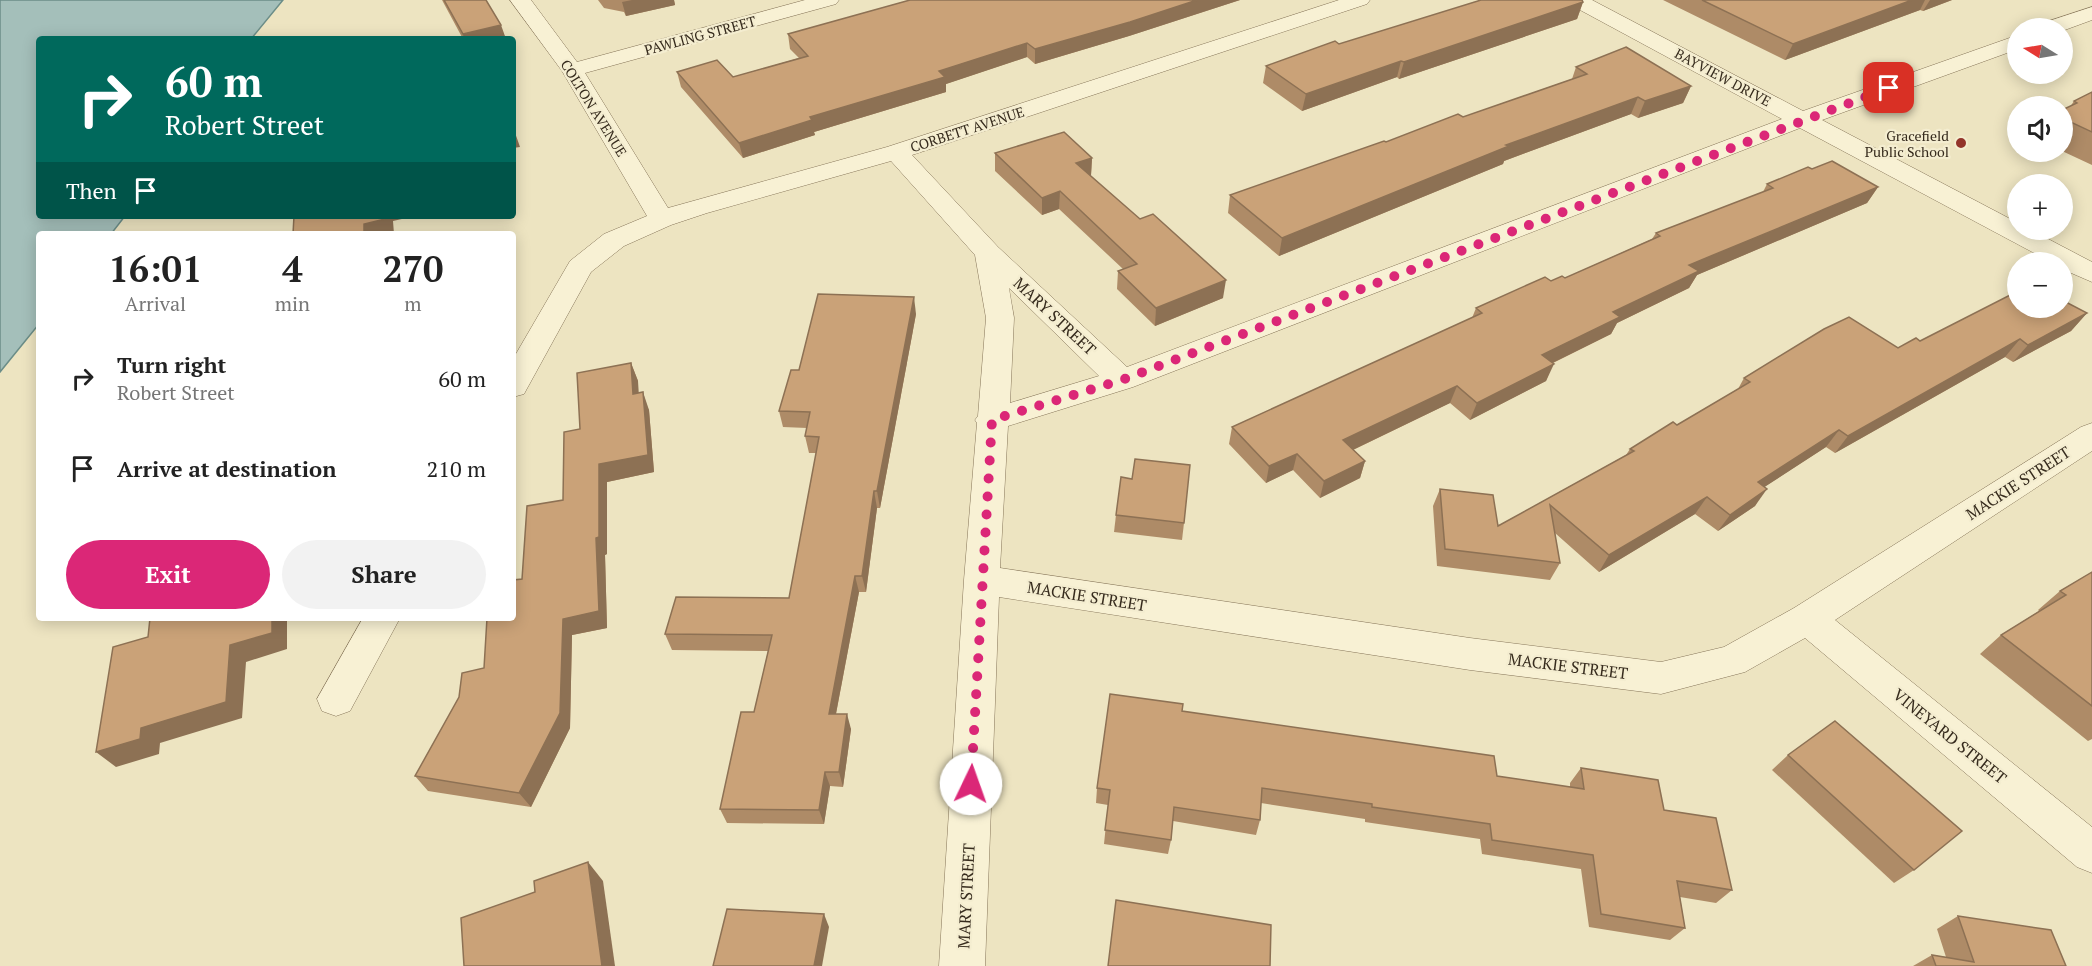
<!DOCTYPE html>
<html lang="en">
<head>
<meta charset="utf-8">
<style>
  :root { --surface:#fff; --page:#f2f2f2; --text:#222; --muted:#767676; --accent:#db2777 }
  body { margin:0; font-family:"PT Serif",serif; background:var(--page); color:var(--text); height:100vh; display:flex; flex-direction:column; font-size:22px; white-space:nowrap }
  * { box-sizing:border-box; margin:0 }
  p { font-size:20px; color:var(--muted) }
  .icon { flex:none; width:33px; height:33px; fill:none; stroke:currentColor; stroke-width:2; stroke-linecap:round; stroke-linejoin:round }
  .map { position:relative; flex:1; overflow:hidden }
  .side { position:absolute; left:36px; top:231px; width:480px; height:390px; display:flex; flex-direction:column; background:var(--surface); border-radius:6px; box-shadow:0 3px 15px #0003 }
  .side>* { flex:none }
  .banner { position:absolute; left:36px; top:36px; width:480px; height:183px; border-radius:6px; box-shadow:0 3px 15px #0003; background:#00695c; color:#fff; overflow:hidden }
  .needle { width:39px; rotate:281deg }
  .fabs { position:absolute; left:2007px; top:18px; display:grid; gap:12px }
  .fabs a { display:grid; place-items:center; width:66px; height:66px; border-radius:50%; background:var(--surface); box-shadow:0 3px 15px #0003; font-size:30px }
  .pin { position:absolute; display:grid; place-items:center; width:51px; height:51px; color:#fff; margin:-26px; border-radius:12px; box-shadow:0 3px 9px #0006 }
  .me { position:absolute; width:66px; margin:-33px; rotate:3deg; stroke-linejoin:round; filter:drop-shadow(0 0 4px #0008) }
  .turn { display:flex; align-items:center; gap:21px; height:126px; padding:0 30px; font-size:27px }
  .turn .icon { width:78px; height:78px; stroke-width:2.5 }
  .turn b { display:block; font-size:42px; line-height:51px }
  .then { display:flex; align-items:center; height:57px; padding:0 30px; background:#0003; gap:12px; font-size:22px }
  .eta { display:flex; justify-content:space-evenly; align-items:center; height:102px; text-align:center }
  .eta b { font-size:36px; font-weight:700; line-height:42px }
  .primary-button { display:flex; gap:12px; margin-top:auto; padding:12px 30px }
  .primary-button a { flex:1; height:69px; border-radius:36px; background:var(--accent); color:#fff; font-size:24px; font-weight:700; line-height:69px; text-align:center }
  .primary-button a+a { background:var(--page); color:var(--text) }
  ul { padding:0; list-style:none }
  li { display:flex; align-items:center; gap:18px; height:90px; padding:0 30px }
  li div { flex:1 }
  li b { display:block; font-size:22px }
  li em { font-style:normal }
  .map>svg:first-child { display:block }
  .water { fill:#a4bfba; stroke:#6b8d88; stroke-width:1.5 }
  .lines { fill:none; stroke-linecap:round; stroke-linejoin:round }
  .minor-casing { stroke:#867559; stroke-width:1 }
  .minor { fill:#f8f1d4; fill-rule:evenodd }
  .wall { fill:#ae8b67 }
  .shaded-wall { fill:#8d7154 }
  .building { fill:#caa278; stroke:#8d7154; stroke-width:1.5 }
  .route { stroke:#db2777; stroke-width:10; stroke-dasharray:0 18 }
  .poi-dot { fill:#93342a; stroke:#f4edd0; stroke-width:2 }
  .labels { text-anchor:middle; dominant-baseline:central; stroke-width:4.5; stroke-linejoin:round; paint-order:stroke }
  .far-street-label { font-size:14px; fill:#362b1d; stroke:#f4edd0 }
  .far-poi-label { font-size:14px; fill:#362b1d; stroke:#f4edd0; text-anchor:end }
  .street-label { font-size:16px; fill:#362b1d; stroke:#f4edd0 }
</style>
</head>
<body>
<div class="map">
<svg width="2092" height="966" viewBox="0 0 2092 966">
  <rect width="100%" height="100%" fill="#ede4c1"/>
  <path class="water" d="M0,0h283l-32,39h-212v177h86l-14,18h-72v90l-39,48z"/>
  <g class="lines">
    <defs>
      <g id="minor">
        <path d="M510,0h21l46,62 228,-62h34l-3,4 -251,69 83,135 219,-61 452,-147h31l-3,4 -455,151 86,92 129,120 655,-248 -213,-115 -3,-4h26l211,111 215,-76v14l-196,71 196,103v7h13l61,32v20l-30,-13v-7h-11l-251,-134 -667,259 -125,39 -8,142 470,70 191,24 63,-15 70,-39 287,-181 11,-4v28l-257,169 257,207v46l-15,-6 -272,-229 -60,34 -84,22 -191,-24 -471,-73 -14,369h-46l25,-386 13,-157 -2,-3 3,-4 8,-98 -11,-63 -84,-94 -184,52 -36,12 -47,21 -33,26 -67,122 -11,3v-38l57,-98 34,-27 43,-18 -85,-145zM1009,288l90,88 -89,27 4,-85z"/>
        <path d="M2092,7v13l-30,11v-3h-22l3,-5z"/>
        <path d="M363,618h37l-50,93 -14,5 -14,-5 -5,-12z"/>
      </g>
    </defs>
    <use href="#minor" class="minor-casing"/>
    <use href="#minor" class="minor"/>
  </g>
  <g class="wall">
    <path d="M442,0h44l20,39h-43z"/>
    <path d="M598,0h76l1,5 -49,11 -2,-4 -20,-4z"/>
    <path d="M910,0h330l-111,36 -94,28 -8,-7 -81,27v8l-132,40 1,3 -72,23 -62,-71 -4,-15 56,5 66,-19 -9,-9 -2,-15z"/>
    <path d="M1663,0h289l-29,11 -3,-1 -135,50z"/>
    <path d="M1583,2l-6,17 -178,60 -2,-2 -95,34 -39,-28 3,-17 73,-22z"/>
    <path d="M1576,67l115,19 -8,17 -45,15 -7,-4 -127,47 -1,3 -224,92 -51,-43 2,-18 156,-53 77,-25 109,-38z"/>
    <path d="M2092,92v73l-30,-14v-41l8,-3 4,-6z"/>
    <path d="M995,153l97,5 -1,17h-1l133,123 -68,28 -38,-37 1,-18 5,-2 -64,-60 -17,6 -47,-44z"/>
    <path d="M1812,169l66,18 -11,16 -170,72 -8,13 -72,35 -6,11 -58,29 -7,18 -76,39 -20,-17 -97,47 12,11 -5,17 -40,20 -27,-28 -27,13 -37,-39 3,-17 240,-109 4,-10 75,-27 14,-3 87,-39 4,-6 107,-41 4,-8z"/>
    <path d="M2087,313l-16,18 -58,31 -8,-5 -170,96 -9,-6 -62,40 -9,19 -37,25 -23,-17 -96,58 -44,-39 5,30 -10,17 -113,-14 -4,-60 7,-17 58,37 128,-71 4,-6 47,-24 61,-36 6,-11 154,-30 22,-7z"/>
    <path d="M916,314l-36,194h-3l-11,84h-7l-23,122 15,15 -8,58 -13,-1 -6,38 -97,-1 -7,-14 34,-97 14,-61 -96,-1 -7,-16 124,-36 27,-145h-7l-4,-17 2,-8 -24,-1 -4,-16 20,-41z"/>
    <path d="M631,363l7,18v12l11,17 5,62 -47,10v72l-2,1 2,73 -35,7 -2,93 -39,79 -103,-16 -13,-15 69,-108 38,-89 41,-79 17,-71z"/>
    <path d="M1116,515l68,8 -2,17 -68,-8z"/>
    <path d="M2092,572v167l-4,2 -108,-87 21,-19 38,-24 -1,-1 22,-19z"/>
    <path d="M1182,711l315,65 73,11v-4l11,-15 83,42 68,80 -16,13 -36,-6 5,31 -15,12 -81,-13 -8,-58 -99,-15 -2,-15 -115,-17v-3l-104,-16 -1,17 -4,15 -83,-14 -2,19 -3,14 -64,-10 4,-39 -12,-2 1,-15z"/>
    <path d="M1788,755l126,115 -20,13 -122,-113z"/>
    <path d="M1958,916l108,50h-153l19,-11 14,2 -9,-28z"/>
  </g>
  <g class="shaded-wall">
    <path d="M632,0h42l1,5 -49,11 -4,-14z"/>
    <path d="M1197,0h43l-111,36 -94,28v-15z"/>
    <path d="M1912,0h13l-5,10 -135,50 8,-16z"/>
    <path d="M1930,0h22l-29,11z"/>
    <path d="M1583,2l-6,17 -178,60 5,-17z"/>
    <path d="M501,25l5,14h-42l-1,-5z"/>
    <path d="M1027,43v14l-81,27v8l-132,40 1,3 -72,23 -4,-15 200,-72z"/>
    <path d="M1401,61l-4,16 -95,34 4,-17z"/>
    <path d="M1691,86l-8,17 -45,15 7,-17z"/>
    <path d="M1638,97l-7,17 -127,47 -1,3 -224,92 3,-18 224,-93z"/>
    <path d="M513,127l7,20 -7,1z"/>
    <path d="M1092,158l-1,17 -15,6v-18z"/>
    <path d="M1878,187l-11,16 -170,72 -8,13 -72,35 -6,11 -77,38 8,-17 147,-90z"/>
    <path d="M1060,191l-1,18 -17,6v-17z"/>
    <path d="M385,216h30l-22,5 1,13h-30v-10z"/>
    <path d="M1226,280l-3,18 -68,28 1,-18z"/>
    <path d="M914,297l2,17 -36,194 -3,-17z"/>
    <path d="M2087,313l-16,18 -58,31 15,-17z"/>
    <path d="M2020,339l-15,18 -170,96 13,-17z"/>
    <path d="M631,363l7,18 2,31 -7,-18z"/>
    <path d="M1554,364l-8,17 -76,39 7,-17z"/>
    <path d="M1457,386l-7,17 -112,54 5,-17z"/>
    <path d="M643,392l6,18 5,62 -47,10v72l-2,1 2,73 -35,7 -2,93 -39,79 -12,-14 44,-174 33,-81 3,-74z"/>
    <path d="M1839,430l-13,17 -80,52 12,-17z"/>
    <path d="M1297,454l-4,16 -27,13 3,-17z"/>
    <path d="M1365,461l-5,17 -40,20 4,-17z"/>
    <path d="M1767,489l-12,17 -37,25 12,-16z"/>
    <path d="M874,491l3,17 -11,84 -4,-16z"/>
    <path d="M1707,497l-12,17 -96,58 10,-17z"/>
    <path d="M855,576l4,16 -26,137 -4,-15z"/>
    <path d="M272,618h15v31l-41,13 -4,56 -82,25 -1,11 -43,13 -20,-15 45,-24 89,-83z"/>
    <path d="M847,714l4,15 -8,58 -4,-15z"/>
    <path d="M825,772l5,14 -6,38 -5,-14z"/>
    <path d="M588,862l15,19 12,85h-13z"/>
    <path d="M824,914l5,13 -7,39h-8z"/>
  </g>
  <g class="building">
    <path d="M444,0h42l15,25 -38,9z"/>
    <path d="M910,0h287l-67,22 -95,27 -8,-6 -88,28 6,6 -135,40 2,3 -73,23 -62,-71 40,-12 16,17 75,-21 -20,-22z"/>
    <path d="M1481,0h101l1,2 -179,60 -3,-1 -95,33 -40,-28 69,-25 4,3z"/>
    <path d="M1702,0h210l-119,44z"/>
    <path d="M443,37l2,2h-11z"/>
    <path d="M1626,47l65,39 -46,15 -7,-4 -132,48 3,1 -227,92 -52,-43 154,-54 2,1 72,-28 5,3 124,-43 -11,-7z"/>
    <path d="M2092,92v40l-30,-14v-8l15,-7 -3,-2z"/>
    <path d="M1064,132l28,26 -16,5 64,56 13,-5 73,66 -70,28 -38,-37 19,-7 -77,-73 -18,7 -47,-45z"/>
    <path d="M1832,161l46,26 -189,78 10,6 -86,41 7,5 -78,38 12,9 -77,39 -20,-17 -114,54 22,21 -41,20 -27,-27 -28,12 -37,-39 250,-114 -6,-5 69,-31 6,4 11,-5 3,2 95,-42 -4,-3 117,-45 -6,-4 41,-17 4,2z"/>
    <path d="M294,216h91v3l-21,5v10h-71z"/>
    <path d="M2018,291v17h44v-8l25,13 -59,32 -8,-6 -172,97 -9,-6 -81,52 9,7 -37,26 -23,-18 -98,58 -59,-50 10,58 -115,-14 -5,-60 53,6 5,31 136,-75 -4,-2 43,-27 4,3 73,-43 -6,-4 80,-49 25,-12 49,31 18,-10 4,3z"/>
    <path d="M818,294l96,3 -37,194h-3l-12,85h-7l-26,138h18l-8,58h-14l-6,38 -99,-1 21,-97h13l18,-77 -107,-1 11,-37 113,1 30,-161 -14,-1 5,-24 -31,-1 12,-41h8z"/>
    <path d="M631,363l2,31 10,-2 5,63 -49,9v73l-3,1 3,73 -36,8 -3,94 -41,80 -104,-17 44,-79 3,-24 22,-5 3,-50h26v-38l9,-1 5,-73 36,-6 1,-68 16,-3 -3,-56z"/>
    <path d="M1135,459l55,6 -6,58 -68,-8 5,-38 11,2z"/>
    <path d="M2092,572v134l-91,-71 65,-40 -6,-4z"/>
    <path d="M150,618h122v15l-42,12 -4,57 -85,26 -1,11 -44,13 17,-105 35,-10z"/>
    <path d="M1110,694l73,10 -1,7 312,45 3,20 87,13 -3,-21 77,12 6,30 52,8 16,72 -55,-9 8,47 -84,-14 -8,-59 -101,-15 -2,-16 -118,-17v-3l-110,-16 -2,32 -86,-13 -3,33 -66,-10 5,-40 -13,-2z"/>
    <path d="M1835,721l127,110 -48,39 -126,-115z"/>
    <path d="M588,862l14,104h-138l-3,-48 74,-26 -1,-11z"/>
    <path d="M1116,900l155,25 -1,41h-162z"/>
    <path d="M727,909l97,5 -10,52h-101z"/>
    <path d="M1958,916l93,14 15,36h-130l-4,-11 42,7z"/>
  </g>
  <g class="lines">
    <path class="route" d="M971,784l21,-364 130,-40 767,-292"/>
  </g>
  <circle class="poi-dot" cx="1961" cy="143" r="6"/>
  <g class="labels">
    <g class="far-street-label">
      <text transform="translate(700 35) rotate(-15)">PAWLING STREET</text>
      <text transform="translate(1723 77) rotate(28)">BAYVIEW DRIVE</text>
      <text transform="translate(594 108) rotate(58)">COLTON AVENUE</text>
      <text transform="translate(967 129) rotate(-18)">CORBETT AVENUE</text>
    </g>
    <g class="far-poi-label">
      <text x="1949" y="135">Gracefield<tspan x="1949" dy="16">Public School</tspan></text>
    </g>
    <g class="street-label">
      <text transform="translate(1055 316) rotate(43)">MARY STREET</text>
      <text transform="translate(2018 483) rotate(-33)">MACKIE STREET</text>
      <text transform="translate(1087 596) rotate(9)">MACKIE STREET</text>
      <text transform="translate(1568 666) rotate(7)">MACKIE STREET</text>
      <text transform="translate(1950 736) rotate(39)">VINEYARD STREET</text>
      <text transform="translate(966 896) rotate(-87)">MARY STREET</text>
    </g>
  </g>
</svg>
<div class="fabs">
<a><svg class="needle" viewBox="-14 -14 28 28"><path d="M0-13l5 13h-10z" fill="#e53935"/><path d="M0 13l5-13h-10z" fill="#767676"/></svg></a>
<a><svg class="icon" aria-label="sound" viewBox="0 0 24 24"><path d="M4 9h4l5-4v14l-5-4H4zM17 9q2 3 0 6"/></svg></a>
<a>+</a>
<a>−</a>
</div>
<div class="pin" style="left:1889px;top:88px;background:#d93025"><svg class="icon" aria-label="arrive" viewBox="0 0 24 24"><path d="M6 21V4h12l-3 4 3 4H6"/></svg></div>
<svg class="me" style="left:971px;top:784px" viewBox="-20 -20 40 40"><circle r="19" fill="#fff"/><path d="M0-13L10 11 0 6-10 11z" fill="#db2777"/></svg>
<div class="banner">
<div class="turn"><svg class="icon" aria-label="right" viewBox="0 0 24 24"><path d="M7 20v-9h11M14 6l5 5-5 5"/></svg><div><b>60 m</b>Robert Street</div></div>
<div class="then">Then<svg class="icon" aria-label="arrive" viewBox="0 0 24 24"><path d="M6 21V4h12l-3 4 3 4H6"/></svg></div>
</div>
<section class="side">
<div class="eta">
<div><b>16:01</b><p>Arrival</p></div>
<div><b>4</b><p>min</p></div>
<div><b>270</b><p>m</p></div>
</div>
<ul>
<li><svg class="icon" aria-label="right" viewBox="0 0 24 24"><path d="M7 20v-9h11M14 6l5 5-5 5"/></svg><div><b>Turn right</b><p>Robert Street</p></div><em>60 m</em></li>
<li><svg class="icon" aria-label="arrive" viewBox="0 0 24 24"><path d="M6 21V4h12l-3 4 3 4H6"/></svg><div><b>Arrive at destination</b></div><em>210 m</em></li>
</ul>
<div class="primary-button"><a>Exit</a><a>Share</a></div>
</section>
</div>
</body>
</html>
